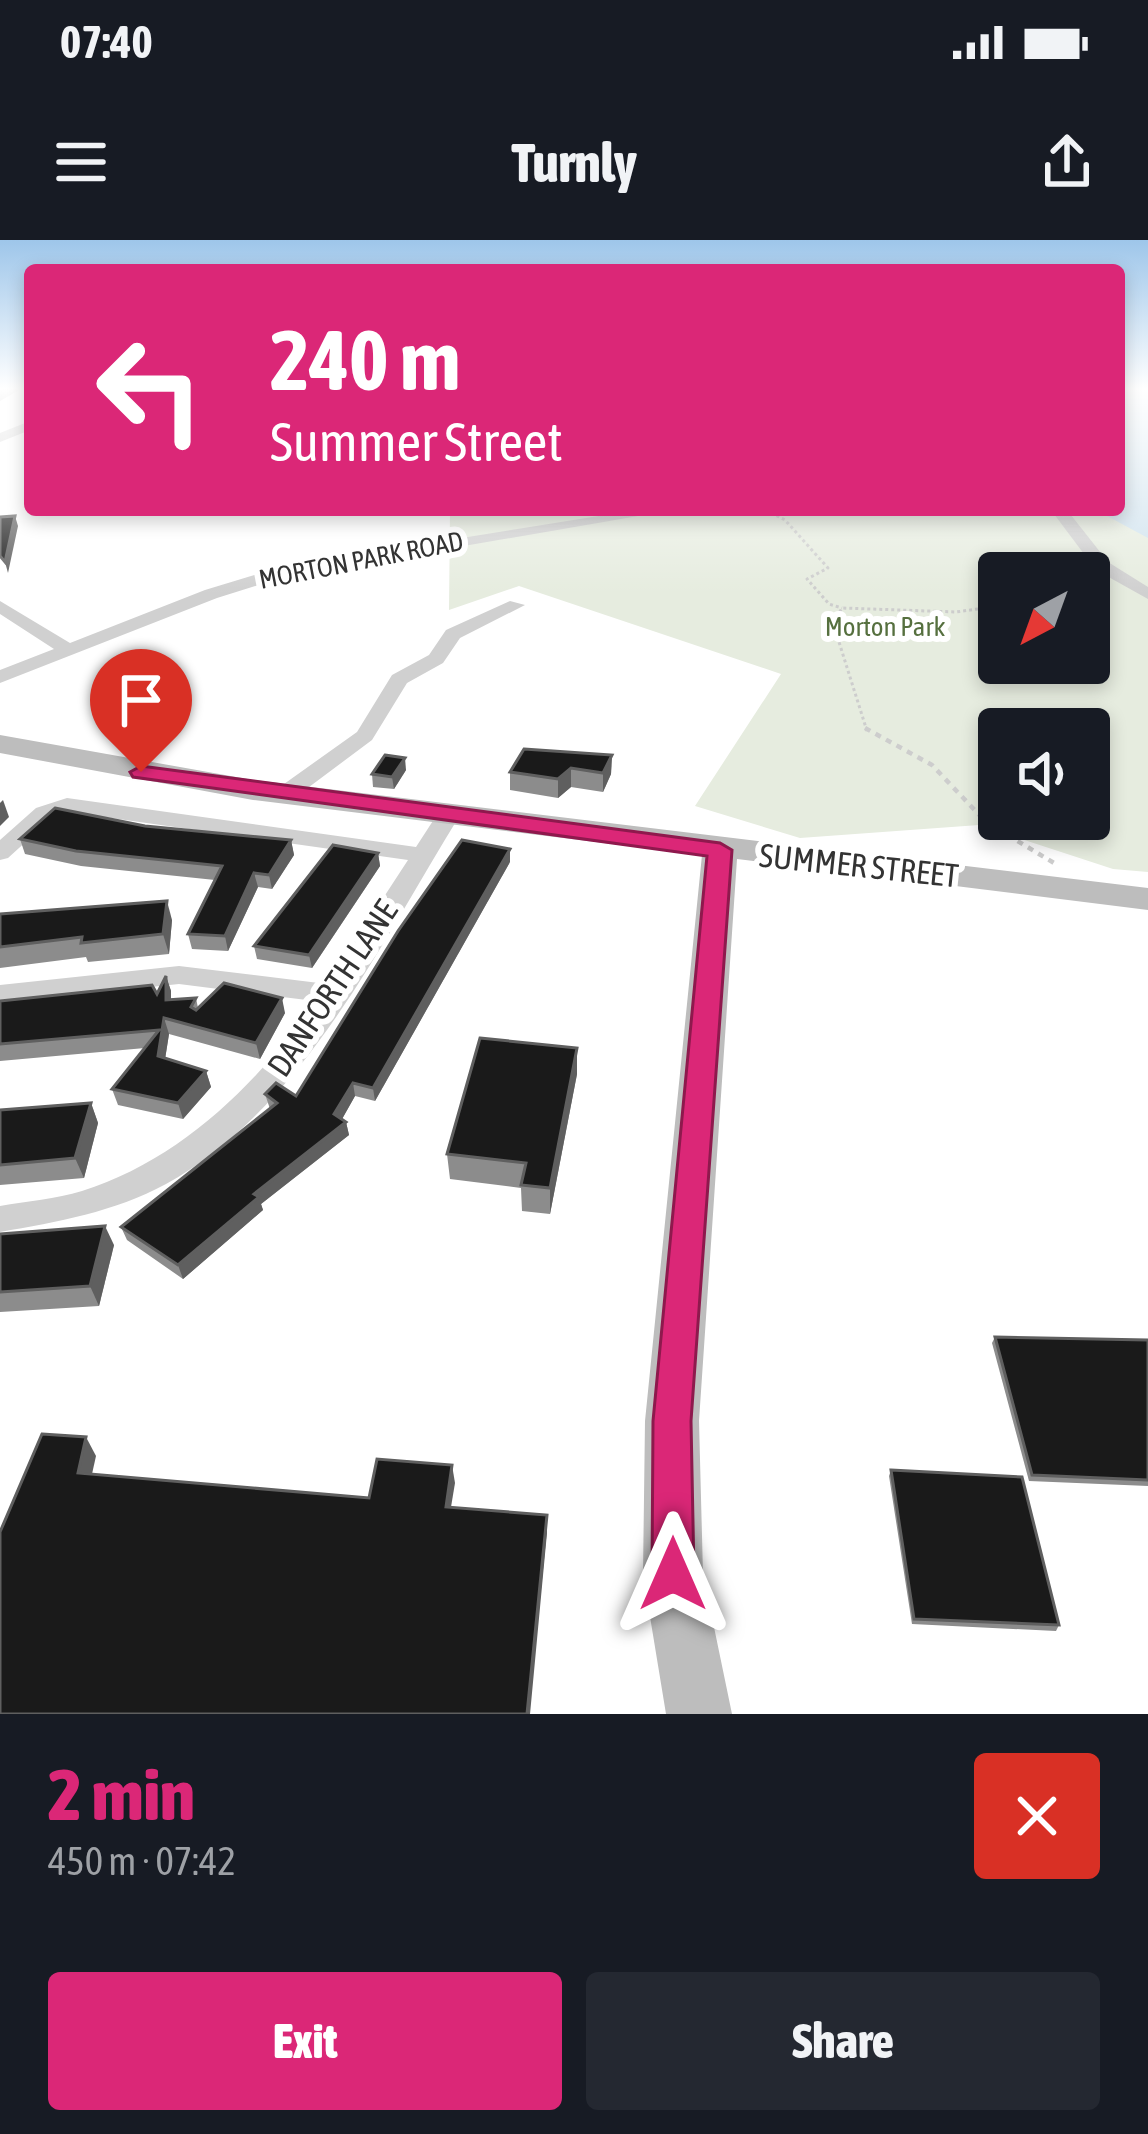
<!DOCTYPE html>
<html lang="en">
<head>
<meta charset="utf-8">
<style>
  :root { --surface:#171b24; --page:#242831; --text:#f1f3f6; --muted:#9ea1a6; --accent:#db2777 }
  body { margin:0; font-family:"Asap Condensed",sans-serif; background:var(--page); color:var(--text); height:100vh; display:flex; flex-direction:column; font-size:45px; white-space:nowrap }
  * { box-sizing:border-box; margin:0 }
  p { font-size:39px; color:var(--muted) }
  .icon { flex:none; width:66px; height:66px; fill:none; stroke:currentColor; stroke-width:2; stroke-linecap:round; stroke-linejoin:round }
  .map { position:relative; height:1474px; overflow:hidden }
  .panel { display:flex; flex-direction:column; background:var(--surface); flex:1 }
  .panel>* { flex:none }
  .banner { position:absolute; left:24px; top:24px; width:1101px; height:252px; border-radius:12px; box-shadow:0 6px 18px #0003; background:#db2777; color:#fff; overflow:hidden }
  .needle { width:78px; rotate:221deg }
  .tools { position:absolute; left:978px; top:312px; display:grid; gap:24px }
  .tools a { display:grid; place-items:center; width:132px; height:132px; border-radius:12px; background:var(--surface); box-shadow:0 6px 18px #0003; font-size:60px }
  .pin { position:absolute; display:grid; place-items:center; width:102px; height:102px; color:#fff; margin:-123px -51px; border-radius:50% 50% 50% 0; rotate:-45deg; box-shadow:0 0 12px #0007 }
  .pin .icon { rotate:45deg }
  .me { position:absolute; width:132px; margin:-66px; rotate:0deg; stroke-linejoin:round; filter:drop-shadow(0 0 9px #0008) }
  .turn { display:flex; align-items:center; gap:42px; height:252px; padding:0 48px; font-size:54px }
  .turn .icon { width:156px; height:156px; stroke-width:2.5 }
  .turn b { display:block; font-size:84px; line-height:102px }
  .round { display:grid; place-items:center; flex:none; width:126px; height:126px; border-radius:12px; background:var(--page) }
  .summary { display:flex; align-items:center; justify-content:space-between; height:204px; padding:0 48px }
  h1 { font-size:72px; font-weight:800; line-height:90px; color:var(--accent) }
  .cta { display:flex; gap:24px; margin-top:auto; padding:24px 48px }
  .cta a { flex:1; height:138px; border-radius:12px; background:var(--accent); color:#fff; font-size:48px; font-weight:800; line-height:138px; text-align:center }
  .cta a+a { background:var(--page); color:var(--text) }
  .status { display:flex; justify-content:space-between; align-items:center; height:84px; padding:0 60px; background:var(--surface); direction:ltr }
  .status svg { height:33px; fill:currentColor }
  header { display:flex; justify-content:space-between; align-items:center; height:156px; padding:0 48px; background:var(--surface); font-size:54px; font-weight:800 }
  .map>svg:first-child { display:block }
  .green { fill:#e6ecdf; fill-rule:evenodd }
  .water { fill:#cfe2ee }
  .lines { fill:none; stroke-linecap:round; stroke-linejoin:round }
  .path-far1 { stroke:#cdcdcd; stroke-width:3; stroke-dasharray:3 3; stroke-linecap:butt }
  .path { stroke:#cdcdcd; stroke-width:4.5; stroke-dasharray:6 6; stroke-linecap:butt }
  .minor { fill:#d0d0d0; fill-rule:evenodd }
  .secondary { fill:#bdbdbd; fill-rule:evenodd }
  .motorway { fill:#9a9a9a; fill-rule:evenodd }
  .wall { fill:#8c8c8c }
  .shaded-wall { fill:#5f5f5f }
  .building { fill:#1a1a1a; stroke:#5f5f5f; stroke-width:3 }
  .route { fill:#db2777; stroke:#8e194d; stroke-width:3 }
  .labels { text-anchor:middle; dominant-baseline:central; stroke-width:12; stroke-linejoin:round; paint-order:stroke }
  .far-street-label { font-size:27px; fill:#333; stroke:#fff }
  .far-park-label { font-size:27px; fill:#56703f; stroke:#fff }
  .street-label { font-size:33px; fill:#333; stroke:#fff }
</style>
</head>
<body>
<div class="status"><b>07:40</b><svg viewBox="0 0 49 12"><path d="M0 12V9h3v3zM5 12V6h3v6zM10 12V3h3v9zM15 12V0h3v12zM26 1h20v11H26zM47 4h2v5h-2z"/></svg></div>
<header><svg class="icon" aria-label="menu" viewBox="0 0 24 24"><path d="M4 6h16M4 12h16M4 18h16"/></svg>Turnly<svg class="icon" aria-label="share" viewBox="0 0 24 24"><path d="M12 15V3M7 8l5-5 5 5M5 13v7h14v-7"/></svg></header>
<div class="map">
<svg width="1148" height="1474" viewBox="0 0 1148 1474">
  <rect width="100%" height="100%" fill="#fff"/>
  <path class="green" d="M1119,147h29v485l-35,-3 -134,-44 -179,13 -105,-32 86,-132 -262,-88 -70,24 1,-100h669zM999,333h90v90h-90zM999,489h90v90h-90z"/>
  <path class="water" d="M1119,147h29v151l-52,-28h23z"/>
  <g class="lines">
    <g class="path-far1">
      <path d="M766,270l19,10 43,48 -21,11 22,25 13,4"/>
      <path d="M867,491l-34,-108 9,-15 114,4 43,-6"/>
    </g>
    <path class="path" d="M865,488l67,37 54,57 68,41"/>
    <g class="minor">
      <path d="M30,181v9l-30,12v-9z"/>
      <path d="M636,270h37l-389,67 -67,21 -217,85v-13l54,-21 -54,-35v-13l70,42 135,-53 76,-23z"/>
      <path d="M1051,270h16l41,52 40,25v12l-52,-29z"/>
      <path d="M510,361l15,4 -65,33 -17,25 -36,20 -35,57 -79,59h-16v-10l80,-57 35,-57 37,-20 17,-25z"/>
      <path d="M67,558l349,49 24,-37 8,-2 12,7c-80,129 -156,292 -294,369 -52,28 -108,38 -166,48v-26c27,-5 56,-7 82,-15 98,-31 176,-107 233,-190l-136,-17 -179,19v-18l179,-19 148,18 81,-124 -339,-48 -17,6 -44,40 -8,2v-20l36,-32z"/>
    </g>
    <path class="secondary" d="M0,495l253,45 895,108v22l-411,-51 -38,562 4,153 29,140h-66l-23,-140 2,-153 57,-566 -449,-55 -253,-47z"/>
    <path class="motorway" d="M0,147h24l-24,14z"/>
  </g>
  <g class="wall">
    <path d="M612,515l-1,19 -8,18 -32,-5 -13,11 -48,-8v-18z"/>
    <path d="M406,530l-12,19 -21,-2 -1,-13z"/>
    <path d="M145,586l146,14 3,15 -22,34 -14,-2 -30,64 -36,-2 -4,-15 27,-54 -134,-14 -56,-12 -5,-15z"/>
    <path d="M378,613l2,13 -68,102 -55,-9 -3,-13z"/>
    <path d="M510,622l-135,239 -20,-5 -13,23 4,3 3,13 -88,69 2,6 -80,69 -56,-39 -6,-13 149,-118 -5,-15 31,2z"/>
    <path d="M0,674l172,6 -3,34 -81,8 -2,-5 -86,11z"/>
    <path d="M166,736l5,15v8l25,-1 2,10 87,5 -25,46 -91,-25 -4,25 41,12 5,16 -28,32 -65,-14 -6,-16 33,-41 -145,13v-60l157,-7z"/>
    <path d="M577,808v26l-27,140 -28,-3 -1,-23 -71,-9 -3,-25z"/>
    <path d="M91,863l7,20 -14,55 -84,7v-75z"/>
    <path d="M0,994l114,11 -15,61 -99,6z"/>
    <path d="M995,1097l153,3v146l-119,-5 -37,-138z"/>
    <path d="M891,1230l168,155 -3,6 -144,-7 -23,-148z"/>
  </g>
  <g class="shaded-wall">
    <path d="M15,276l3,10 -10,47 -3,-11z"/>
    <path d="M612,515l-1,19 -8,18v-19z"/>
    <path d="M405,518l1,12 -12,19 -2,-12z"/>
    <path d="M571,528v19l-13,11v-19z"/>
    <path d="M3,560l6,17 -9,9v-23z"/>
    <path d="M291,600l3,15 -22,34 -3,-14z"/>
    <path d="M510,609v13l-135,239 -2,-13z"/>
    <path d="M378,613l2,13 -68,102 -3,-13z"/>
    <path d="M254,633l4,14 -30,64 -3,-15z"/>
    <path d="M167,661l5,19 -3,34 -6,-20z"/>
    <path d="M166,736l5,15v24l-5,-15z"/>
    <path d="M282,758l3,15 -25,46 -4,-16z"/>
    <path d="M164,778l5,16 -6,38 -5,-16z"/>
    <path d="M577,808v26l-27,140v-26z"/>
    <path d="M206,831l5,16 -28,32 -5,-16z"/>
    <path d="M353,843l2,13 -18,32 -3,-14z"/>
    <path d="M91,863l7,20 -14,55 -9,-20z"/>
    <path d="M346,882l3,13 -88,69 2,6 -80,69 -5,-14 76,-71z"/>
    <path d="M105,986l9,19 -15,61 -9,-20z"/>
    <path d="M86,1197l10,19 -8,36 -10,-19z"/>
    <path d="M452,1225l3,18 -7,42 -2,-18z"/>
    <path d="M547,1275v18l-17,181h-3z"/>
  </g>
  <g class="building">
    <path d="M15,276l-10,46 -5,-6v-39z"/>
    <path d="M524,509l88,6 -9,18 -32,-5 -13,11 -48,-7z"/>
    <path d="M385,515l20,3 -13,19 -20,-3z"/>
    <path d="M55,568l90,18 146,14 -22,35 -15,-2 -29,63 -37,-2 34,-68 -146,-15 -56,-12z"/>
    <path d="M462,600l48,9 -137,239 -20,-5 -19,31 12,8 -92,72 5,3 -81,68 -57,-38 156,-124 -12,-9 11,-11 20,13 102,-165z"/>
    <path d="M333,605l45,8 -69,102 -55,-9z"/>
    <path d="M167,661l-4,33 -82,9 1,-6 -82,10v-33z"/>
    <path d="M166,736v24l30,-2 -5,9 5,3 28,-27 58,15 -26,45 -92,-25 -6,38 48,15 -28,32 -66,-14 47,-59 -159,14v-43l152,-16 5,9z"/>
    <path d="M480,798l97,10 -27,140 -29,-3 5,-22 -79,-9z"/>
    <path d="M91,863l-16,55 -75,7v-55z"/>
    <path d="M105,986l-15,60 -90,6v-58z"/>
    <path d="M995,1097l153,3v140l-116,-5z"/>
    <path d="M42,1194l44,3 -8,36 291,25 8,-39 75,6 -6,42 101,8 -20,199h-527v-182z"/>
    <path d="M891,1230l131,7 37,148 -145,-6z"/>
  </g>
  <linearGradient id="sky" x2="0" y2="1"><stop stop-color="#9ec6ea"/><stop offset="0.42" stop-color="#fff"/><stop offset="1" stop-color="#fff" stop-opacity="0"/></linearGradient>
  <rect width="1148" height="354" fill="url(#sky)"/>
  <path class="route" d="M141,526l579,77 12,7 -41,571 3,153 -6,15 -15,6 -15,-6 -6,-15 1,-153 54,-565 -574,-79 -3,-5z"/>
  <g class="labels">
    <g class="far-street-label">
      <text transform="translate(361 320) rotate(-11)">MORTON PARK ROAD</text>
    </g>
    <g class="far-park-label">
      <text x="885" y="386">Morton Park</text>
    </g>
    <g class="street-label">
      <text transform="translate(859 625) rotate(6)">SUMMER STREET</text>
      <text transform="translate(332 748) rotate(-56)">DANFORTH LANE</text>
    </g>
  </g>
</svg>
<div class="tools">
<a><svg class="needle" viewBox="-14 -14 28 28"><path d="M0-13l5 13h-10z" fill="#e53935"/><path d="M0 13l5-13h-10z" fill="#9ea1a6"/></svg></a>
<a><svg class="icon" aria-label="sound" viewBox="0 0 24 24"><path d="M4 9h4l5-4v14l-5-4H4zM17 9q2 3 0 6"/></svg></a>
</div>
<div class="pin" style="left:141px;top:532px;background:#d93025"><svg class="icon" aria-label="arrive" viewBox="0 0 24 24"><path d="M6 21V4h12l-3 4 3 4H6"/></svg></div>
<svg class="me" style="left:673px;top:1334px" viewBox="-20 -20 40 40"><path d="M0-17L14 15 0 8-14 15z" fill="#db2777" stroke="#fff" stroke-width="4"/></svg>
<div class="banner">
<div class="turn"><svg class="icon" aria-label="left" viewBox="0 0 24 24"><path d="M17 20v-9H6M10 6l-5 5 5 5"/></svg><div><b>240 m</b>Summer Street</div></div>
</div>
</div>
<section class="panel">
<div class="summary"><div><h1>2 min</h1><p>450 m · 07:42</p></div><a class="round" style="background:#d93025;color:#fff"><svg class="icon" aria-label="close" viewBox="0 0 24 24"><path d="M6 6l12 12M18 6L6 18"/></svg></a></div>
<div class="cta"><a>Exit</a><a>Share</a></div>
</section>
</body>
</html>
